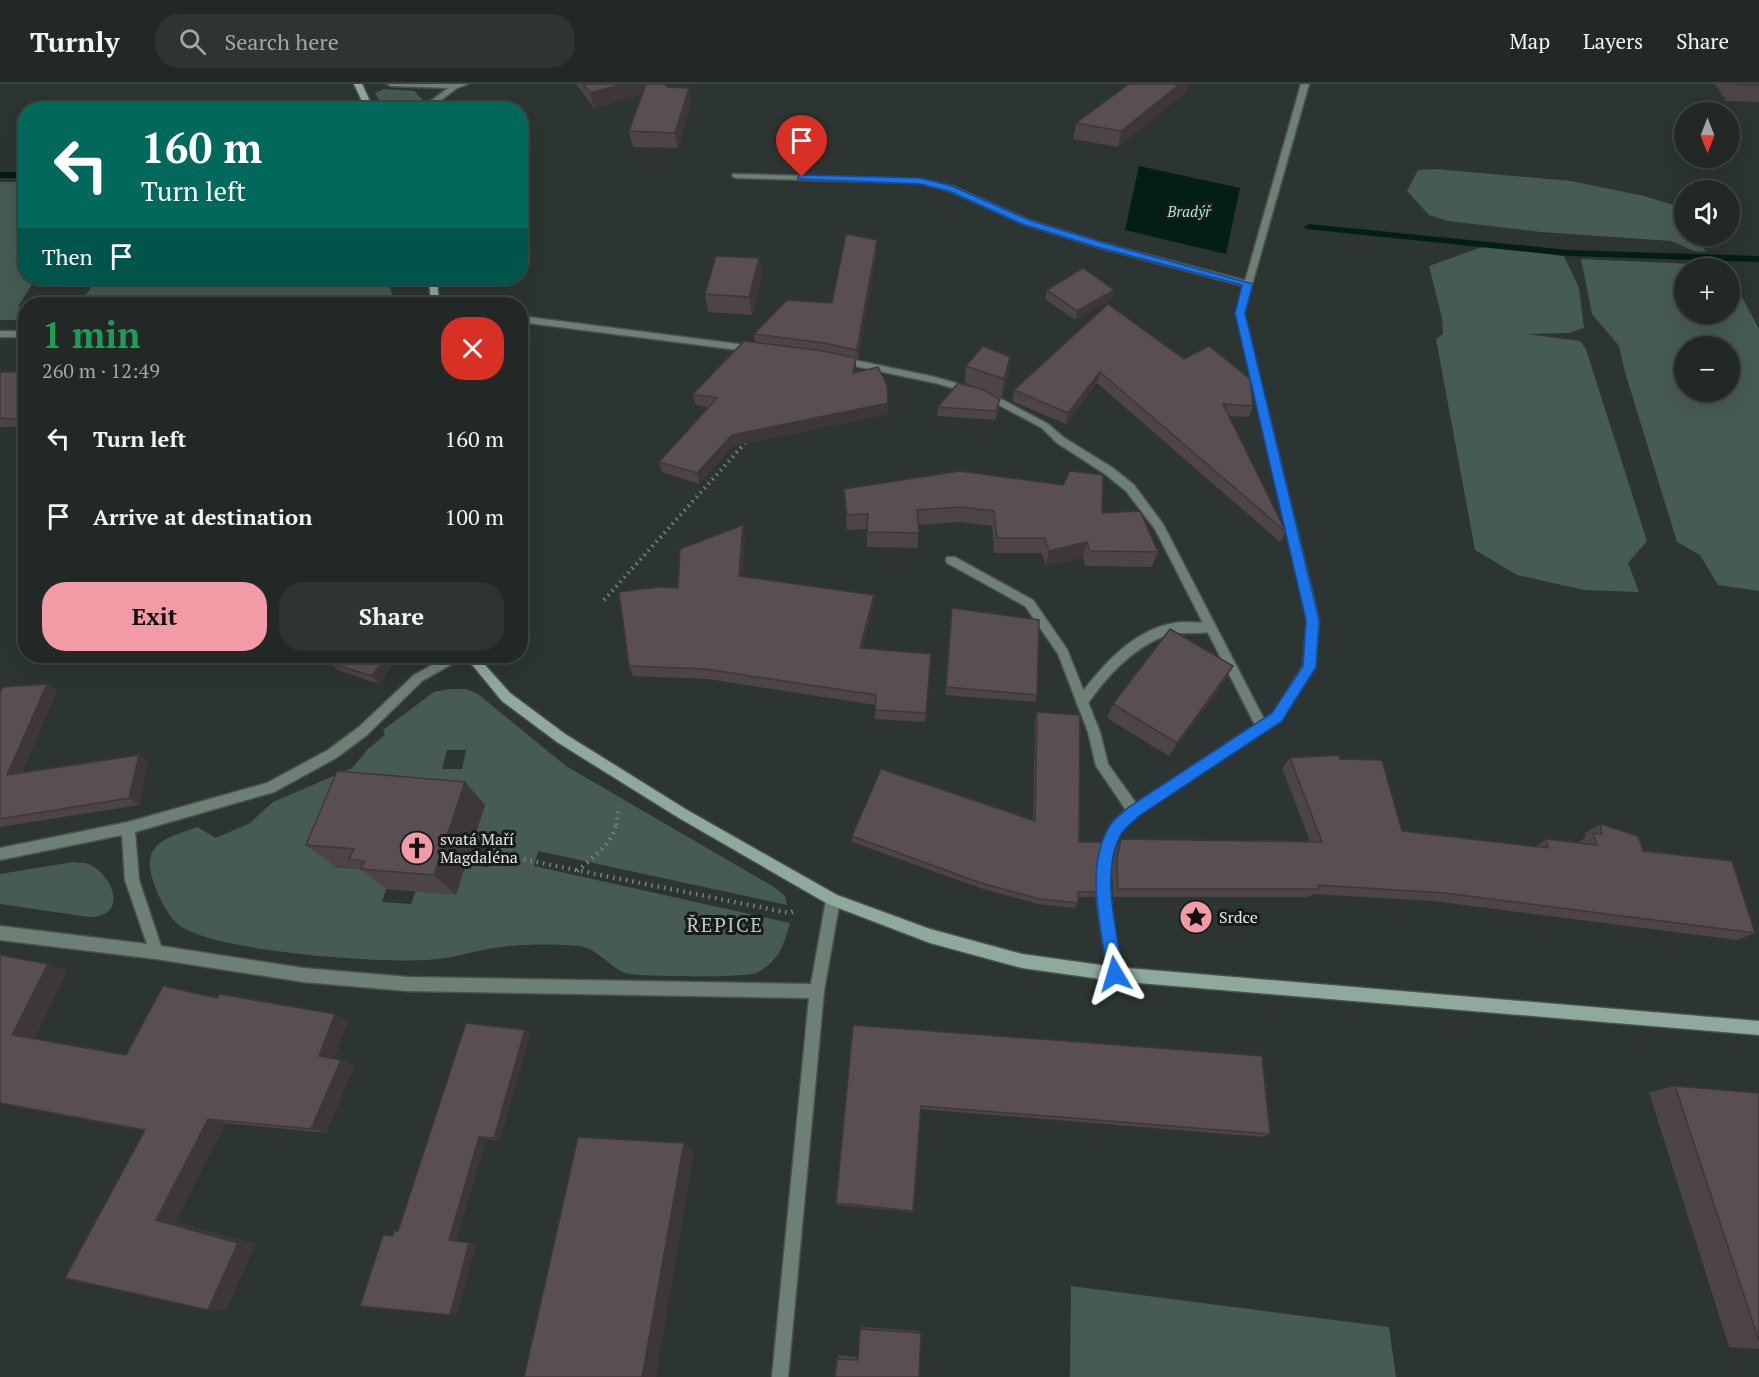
<!DOCTYPE html>
<html lang="en">
<head>
<meta charset="utf-8">
<style>
  :root { --surface:#212825; --page:#2d3432; --text:#f1f3f6; --muted:#a2a6a7; --line:#3e4442; --accent:#f39aa7 }
  body { margin:0; font-family:"PT Serif",serif; background:var(--page); color:var(--text); height:100vh; display:flex; flex-direction:column; font-size:22px; white-space:nowrap }
  * { box-sizing:border-box; margin:0 }
  p { font-size:20px; color:var(--muted) }
  .icon { flex:none; width:33px; height:33px; fill:none; stroke:currentColor; stroke-width:2; stroke-linecap:round; stroke-linejoin:round }
  .map { position:relative; flex:1; overflow:hidden }
  .side { position:absolute; left:18px; top:213px; width:510px; height:366px; display:flex; flex-direction:column; background:var(--surface); border-radius:24px; box-shadow:0 6px 24px #0002,0 0 0 2px var(--line) }
  .side>* { flex:none }
  .guide { position:absolute; left:18px; top:18px; width:510px; height:183px; border-radius:24px; box-shadow:0 6px 24px #0002,0 0 0 2px var(--line); background:#00695c; color:#fff; overflow:hidden }
  .needle { width:39px; rotate:180deg }
  .buttons { position:absolute; left:1674px; top:18px; display:grid; gap:12px }
  .buttons a { display:grid; place-items:center; width:66px; height:66px; border-radius:50%; background:var(--surface); box-shadow:0 6px 24px #0002,0 0 0 2px var(--line); font-size:30px }
  .pin { position:absolute; display:grid; place-items:center; width:51px; height:51px; color:#fff; margin:-62px -26px; border-radius:50% 50% 50% 0; rotate:-45deg; box-shadow:0 0 6px #0007 }
  .pin .icon { rotate:45deg }
  .me { position:absolute; width:66px; margin:-33px; rotate:353deg; stroke-linejoin:round; filter:drop-shadow(0 0 4px #0008) }
  .turn { display:flex; align-items:center; gap:21px; height:126px; padding:0 24px; font-size:27px }
  .turn .icon { width:78px; height:78px; stroke-width:2.5 }
  .turn b { display:block; font-size:42px; line-height:51px }
  .then { display:flex; align-items:center; height:57px; padding:0 24px; background:#0003; gap:12px; font-size:22px }
  .round { display:grid; place-items:center; flex:none; width:63px; height:63px; border-radius:24px; background:var(--page) }
  .summary { display:flex; align-items:center; justify-content:space-between; height:102px; padding:0 24px }
  h1 { font-size:36px; font-weight:800; line-height:45px; color:#1e9e55 }
  .button { display:flex; gap:12px; margin-top:auto; padding:12px 24px }
  .button a { flex:1; height:69px; border-radius:24px; background:var(--accent); color:#111; font-size:24px; font-weight:800; line-height:69px; text-align:center }
  .button a+a { background:var(--page); color:var(--text) }
  ul { padding:0; list-style:none }
  li { display:flex; align-items:center; gap:18px; height:78px; padding:0 24px }
  li div { flex:1 }
  li b { display:block; font-size:22px }
  li em { font-style:normal }
  header { display:flex; align-items:center; gap:36px; box-sizing:border-box; height:84px; padding:0 30px; background:var(--surface); border-bottom:2px solid var(--line) }
  header strong { font-size:28px }
  nav { display:flex; gap:33px; margin-inline-start:auto; font-size:21px }
  .search { width:420px; height:54px; background:var(--page); display:flex; align-items:center; gap:15px; box-sizing:border-box; padding:0 21px; border-radius:24px; color:var(--muted); font-size:22px }
  .map>svg:first-child { display:block }
  .green { fill:#465b51; fill-rule:evenodd }
  .water { fill:#031e14 }
  .lines { fill:none; stroke-linecap:round; stroke-linejoin:round }
  .stream { fill:#031e14; fill-rule:evenodd }
  .lane-casing { stroke:#4a524e; stroke-width:3 }
  .street-casing { stroke:#4a524e; stroke-width:3 }
  .secondary-casing { stroke:#4a524e; stroke-width:3 }
  .path-far1 { stroke:#7d8480; stroke-width:4; stroke-dasharray:1.5 4.5; stroke-linecap:butt }
  .path { stroke:#7d8480; stroke-width:4.5; stroke-dasharray:1.5 5; stroke-linecap:butt }
  .lane { fill:#6e7f76; fill-rule:evenodd }
  .street { fill:#6e7f76; fill-rule:evenodd }
  .secondary { fill:#8fa99d; fill-rule:evenodd }
  .wall { fill:#4d4445 }
  .shaded-wall { fill:#3e3738 }
  .building { fill:#594f50; stroke:#3e3738; stroke-width:1.5 }
  .route { fill:#1a73e8; stroke:#114b97; stroke-width:1.5 }
  .labels { text-anchor:middle; dominant-baseline:central; stroke-width:6; stroke-linejoin:round; paint-order:stroke }
  .far-water-label { font-size:15px; font-style:italic; fill:#a8eccc; stroke:#171b19 }
  .poi-label { font-size:16px; fill:#e6ebe8; stroke:#171b19; text-anchor:start }
  .quarter-label { font-size:20px; letter-spacing:1.5px; fill:#bdc8c3; stroke:#171b19 }
</style>
</head>
<body>
<header>
<strong>Turnly</strong>
<div class="search"><svg class="icon" aria-label="search" viewBox="0 0 24 24"><circle cx="10" cy="10" r="6"/><path d="M15 15l6 6"/></svg>Search here</div>
<nav><a>Map</a><a>Layers</a><a>Share</a></nav>
</header>
<div class="map">
<svg width="1759" height="1293" viewBox="0 0 1759 1293">
  <rect width="100%" height="100%" fill="#2c3531"/>
  <g class="green">
    <path d="M384,5l30,2 9,9 -10,9h-29l-9,-16z"/>
    <path d="M1436,85l135,12 73,15 36,11 4,7v22h13l9,16 -12,-1 -23,-10 -130,-9 -93,-11 -19,-6 -22,-24 11,-21z"/>
    <path d="M0,98h25l1,96h10l-18,29h7v13h-25z"/>
    <path d="M1485,162l79,10 15,32 5,40 -15,5 -42,1 53,7 6,8 61,192 -19,22 11,29 -55,-2 -67,-15 -42,-25 -39,-211 7,-5 -1,-16 -13,-52z"/>
    <path d="M1581,175l134,6 2,3h-33v46h46v-31l13,16 16,30v262l-41,-6 -18,-30 -23,-13 -52,-170 -6,-26 -27,-32zM1730,262v46h-46v-46z"/>
    <path d="M98,194h289l8,26h-316z"/>
    <path d="M449,605h17l12,5 88,72 208,121 11,9 2,9 -249,-54 -4,15 256,57c-6,22 -12,40 -34,50 -11,5 -119,4 -131,0 -15,-6 -30,-26 -46,-27 -22,-2 -47,-2 -68,0 -29,2 -57,13 -85,14 -49,3 -207,-8 -246,-34 -13,-9 -29,-43 -30,-59 -3,-27 27,-32 47,-40l19,11 34,-15 23,-21 79,-34 16,-19 17,-14 -2,-5 51,-38zM447,666h19l-4,19h-20zM484,721l-10,35 21,2 -7,25 -23,-2 -47,19 -7,20 -29,-2 7,-21 -10,-11 -45,-3z"/>
    <path d="M73,778c5,1 11,0 15,2 25,10 42,53 1,53l-89,-13v-30z"/>
    <path d="M1071,1202l318,41 7,50h-326z"/>
  </g>
  <path class="water" d="M1139,82l101,22 -14,66 -101,-24z"/>
  <g class="lines">
    <g class="stream">
      <rect x="0" y="88" width="26" height="6"/>
      <path d="M1309,140l259,26 191,6v6l-191,-6 -262,-27 -2,-2z"/>
    </g>
    <defs>
      <g id="lane">
        <path d="M733,90l187,5 35,8 74,33 74,23 148,39 1,2 -4,3 -151,-40 -74,-23 -74,-33 -29,-8 -184,-5 -4,-2z"/>
        <path d="M1184,538l27,1 6,5c-7,9 -37,2 -50,7 -35,13 -60,41 -81,71h-8l-2,-4 2,-4c25,-34 60,-74 106,-76z"/>
      </g>
      <g id="street">
        <path d="M387,0h81l-11,4 -29,22h-9l29,-22 -57,-2z"/>
        <path d="M1301,0h8l-65,229 75,307 -4,47 -34,54 -143,94c-6,6 -15,12 -19,20 -20,37 -3,99 3,139l-2,5 -5,2 -5,-2 -2,-5c-6,-46 -24,-105 2,-147 4,-7 10,-12 16,-17l-30,-44 -8,-34 -30,-78 -33,-48 -78,-43 -1,-3 1,-3h8l78,43 34,49 33,83 8,32 28,39 119,-78 -100,-196 -29,-38 -21,-17 -48,-31 -15,-15 -58,-31 -49,-14 -95,-20 -5,-3 5,-3 95,20 55,16 58,31 15,13 50,31 21,17 29,39 101,195 9,-6 30,-47 4,-46 -71,-307z"/>
        <path d="M520,232l234,30 5,3 -5,3 -234,-30z"/>
        <rect x="0" y="247" width="26" height="6"/>
        <path d="M448,572h15l-2,3 -39,22 -55,54 -31,23 -62,34 -139,40 4,48 22,66 142,22 105,9 403,7 15,-84 2,-4 5,-2 5,2 2,4 -16,91 -36,386h-16l37,-379 -401,-7 -105,-9 -147,-23 -156,-19v-14l147,18 -22,-64 -3,-45 -122,25v-12l128,-26 139,-39 61,-33 31,-23 55,-52z"/>
      </g>
      <g id="secondary">
        <path d="M354,0h8l12,26h-8z"/>
        <path d="M429,194h8l2,26h-8z"/>
        <path d="M465,572h12l33,37 55,41 122,76 150,85 93,34 92,25 93,13 644,54v14l-644,-54 -93,-13 -92,-25 -102,-39 -149,-86 -122,-76 -55,-41z"/>
      </g>
    </defs>
    <use href="#lane" class="lane-casing"/>
    <use href="#street" class="street-casing"/>
    <use href="#secondary" class="secondary-casing"/>
    <g class="path-far1">
      <path d="M604,516l143,-159"/>
      <path d="M616,741l3,-18"/>
    </g>
    <g class="path">
      <path d="M492,769l297,60 6,-2"/>
      <path d="M577,787c15,-13 36,-27 39,-48"/>
    </g>
    <use href="#lane" class="lane"/>
    <use href="#street" class="street"/>
    <use href="#secondary" class="secondary"/>
  </g>
  <g class="wall">
    <path d="M576,0h88l3,3 22,1 2,15 -13,45 -45,-1 -4,-16 14,-37 -49,14z"/>
    <path d="M1715,0h44v18l-33,-1z"/>
    <path d="M1187,7l-69,56 -45,-8 3,-16z"/>
    <path d="M877,165l-19,110 -2,-1 -1,14 33,42 -155,32 -34,38 -37,-12 -3,-10 49,-55 -12,-2 -3,-11 62,-51 -1,-9 78,-31z"/>
    <path d="M759,174l3,18 -10,39 -44,-3 -3,-18z"/>
    <path d="M1047,206l65,9 -37,21 -30,-21z"/>
    <path d="M1108,220l76,55 69,47 -4,11 -20,-1 57,116 -6,10 -183,-159 -31,41 -54,-23 2,-11z"/>
    <path d="M1010,273l-2,18 -6,22 -16,-6 13,16 -4,13 -58,-4 1,-9 43,-18 -16,-6 1,-17z"/>
    <rect x="0" y="288" width="26" height="55"/>
    <path d="M844,405l258,24 56,39 -6,15 -67,-1 -2,-9 -37,9 -4,-13h-48l-2,-27 -32,-4 -42,3v23l-51,-1v-18l-20,1z"/>
    <path d="M745,452l-3,40 132,19v10l-12,43 69,6 -6,68 -50,-3v-14l-167,-26 -75,-3 -4,-10 49,-78z"/>
    <path d="M952,524l85,87 -2,7 -90,-7z"/>
    <path d="M336,572h62l-19,28 -41,-14 -7,-7z"/>
    <path d="M1225,597l-56,75 -62,-38 6,-14z"/>
    <path d="M47,600l10,7 -35,81 117,-17 9,6 -9,44 -139,22v-135z"/>
    <path d="M1037,628l42,130 20,13 -1,37 -3,5h-17v6l-3,5 -37,-4 -58,-16 -128,-46v-6l181,-16 2,-101z"/>
    <path d="M1290,674l50,1 62,72 133,16 11,-8 33,4v-1l7,-5 -1,-4 15,-9 43,27 112,82 -18,7 -304,-39 -120,-7 -4,3h-196l-1,-30 4,-19 5,-9 189,2 -28,-73z"/>
    <path d="M465,698l20,23 -29,90 -70,-6 -25,-20 -27,-3 -28,-21z"/>
    <path d="M48,880l19,7 -33,68 92,16 91,-57 131,22 -14,39 7,1 13,6 -28,67 -101,-10 -50,99 80,22 -29,66 -161,-32 80,-147 -142,-27z"/>
    <path d="M853,941l417,109 -8,3 -342,-28 -8,103 -75,-7 -1,-2z"/>
    <path d="M530,950l-30,106 -14,-1 -30,102 20,3 -19,70 -7,1 -57,-79 5,-5z"/>
    <path d="M1675,1002l84,7v256l-30,-2 -80,-255z"/>
    <path d="M861,1243l58,4 2,2 -2,44 -82,-18 2,-4 19,2z"/>
  </g>
  <g class="shaded-wall">
    <path d="M622,0h29l1,8 -58,16 -4,-15z"/>
    <path d="M1180,0h9l-2,7 -69,56 3,-16z"/>
    <path d="M689,4l2,15 -13,45 -3,-15z"/>
    <path d="M877,156v9l-19,110 -1,-9z"/>
    <path d="M759,174l3,18 -10,39 -3,-18z"/>
    <path d="M1114,206l-2,9 -37,21 2,-9z"/>
    <path d="M1010,273l-2,18 -6,22 2,-18z"/>
    <path d="M856,274v11l-3,15v-11z"/>
    <path d="M1100,288l-3,11 -31,41 2,-11z"/>
    <path d="M888,319v11l-155,32 -34,38 -2,-11 35,-38z"/>
    <path d="M26,322v21l-9,-8z"/>
    <path d="M520,435l10,22 -10,4z"/>
    <path d="M743,441l2,11 -4,51 -2,-11z"/>
    <path d="M1087,458l-4,15 -37,9 3,-15z"/>
    <path d="M874,511v10l-14,53v-10z"/>
    <path d="M387,572h11l-19,28 -7,-8z"/>
    <path d="M1233,582l-8,15 -56,75 8,-13z"/>
    <path d="M47,600l10,7 -39,90 -11,-6z"/>
    <path d="M139,671l9,6 -9,44 -10,-7z"/>
    <path d="M465,698l20,23 -29,90 -22,-20z"/>
    <path d="M48,880l19,7 -34,70 -21,-6z"/>
    <path d="M335,930l13,6 -15,42 -14,-6z"/>
    <path d="M525,946l5,4 -30,106 -6,-2z"/>
    <path d="M341,976l13,6 -28,67 -15,-4z"/>
    <path d="M208,1035l17,4 -50,99 80,22 -29,66h-18l-52,-90z"/>
    <path d="M479,1053l7,2 -30,102 -7,-1z"/>
    <path d="M684,1059l10,8 -38,226h-14z"/>
    <path d="M469,1159l7,1 -19,70 -7,1z"/>
  </g>
  <g class="building">
    <path d="M583,0h39l-32,9z"/>
    <path d="M646,0h18l3,3 22,1 -14,45 -46,-2z"/>
    <path d="M1129,0h51l-59,47 -45,-8z"/>
    <path d="M1737,0h22v1h-21z"/>
    <path d="M846,150l31,6 -20,110 -33,-7 -70,-9 33,-34 45,3z"/>
    <path d="M716,172l43,2 -10,39 -44,-3z"/>
    <path d="M1083,184l31,22 -37,21 -30,-21z"/>
    <path d="M1108,220l76,55 25,-13 41,33 3,27 -30,-2 63,128 -186,-160 -32,41 -54,-23z"/>
    <path d="M744,257l79,10 33,7 -3,15 25,-6 9,18 1,18 -156,32 -35,38 -38,-11 58,-64 -24,-4z"/>
    <path d="M983,262l27,11 -6,22 -38,-13z"/>
    <path d="M0,288h26v34l-9,13 -17,-1z"/>
    <path d="M958,299l26,7 16,9 -4,12 -58,-4z"/>
    <path d="M960,387l103,14 7,-14 33,4 -1,38 38,-2 18,41 -68,-1 -3,-9 -38,9 -4,-13h-48l-3,-27 -33,-4 -44,3 2,23 -52,-1 1,-18 -21,1 -3,-26z"/>
    <path d="M520,436l5,10 -5,1z"/>
    <path d="M743,441l-4,51 135,19 -14,53 71,6 -5,59 -51,-3 1,-15 -171,-26 -76,-3 -10,-74 40,-5 19,1 2,-39z"/>
    <path d="M952,524l87,12 -2,75 -91,-8z"/>
    <path d="M1170,545l63,37 -56,77 -64,-39z"/>
    <path d="M336,572h51l-15,20 -41,-13z"/>
    <path d="M47,600l-40,91 132,-20 -10,43 -129,21v-127l3,-5z"/>
    <path d="M1037,628l43,3 -1,127h23l-3,13 -1,37h-20v11l-38,-4 -59,-16 -129,-47 29,-67 154,52z"/>
    <path d="M1339,671l1,4 42,1 20,71 146,17 -2,-9 51,6 -4,-12 9,1 -2,-10 38,12 5,15 89,10 23,72 -310,-40 -127,-8 1,4h-201l-1,-31 4,-19 201,3 -32,-84z"/>
    <path d="M337,687l128,11 -31,93 -73,-6 3,-8 -15,-2 5,-10 -48,-4z"/>
    <path d="M0,871l48,9 -36,71 114,20 37,-69 54,12 3,-4 115,20 -16,42 22,4 -30,69 -103,-10 -52,101 82,23 -30,67 -143,-32 80,-148 -145,-27z"/>
    <path d="M466,939l59,7 -31,108 -15,-1 -30,103 20,3 -19,72 -90,-9 23,-71 10,1 1,-5h4z"/>
    <path d="M853,941l409,31 8,78 -349,-28 -8,105 -77,-8z"/>
    <path d="M1675,1002l84,7v248z"/>
    <path d="M578,1053l106,6 -42,234h-118z"/>
    <path d="M860,1245l61,4 -2,44h-84l2,-18 21,1z"/>
  </g>
  <path class="route" d="M802,91l118,3 32,8 77,34 75,23 149,41 -8,29 74,307 -3,47 -34,54 -143,95c-6,6 -15,12 -19,20 -20,37 -2,99 3,138l-2,6 -6,2 -5,-2 -3,-6c-5,-46 -23,-104 2,-147 4,-8 14,-14 20,-20l143,-94 31,-47 3,-46 -71,-307 7,-28 -145,-38 -75,-23 -73,-33 -29,-7 -122,-5v-3z"/>
  <defs>
    <symbol id="church-disc" viewBox="-11 -11 22 22"><circle r="9.5" fill="#f39aa7" stroke="#171b19"/><path d="M-1.2-6h2.4v3.5h3.3v2.4h-3.3V6h-2.4V-.1h-3.3v-2.4h3.3Z" fill="#111"/></symbol>
    <symbol id="sight-disc" viewBox="-11 -11 22 22"><circle r="9.5" fill="#f39aa7" stroke="#171b19"/><path d="M0-6L1.8-2.2L6-1.7L2.9 1.2L3.7 5.4L0 3.3L-3.7 5.4L-2.9 1.2L-6-1.7L-1.8-2.2Z" fill="#111"/></symbol>
  </defs>
  <g fill-rule="evenodd">
    <use href="#church-disc" x="398" y="745" width="38" height="38"/>
    <use href="#sight-disc" x="1177" y="814" width="38" height="38"/>
  </g>
  <g class="labels">
    <g class="far-water-label">
      <text x="1189" y="127">Bradýř</text>
    </g>
    <g class="poi-label">
      <text x="440" y="755">svatá Maří<tspan x="440" dy="18">Magdaléna</tspan></text>
      <text x="1219" y="833">Srdce</text>
    </g>
    <g class="quarter-label">
      <text x="725" y="840">ŘEPICE</text>
    </g>
  </g>
</svg>
<div class="buttons">
<a><svg class="needle" viewBox="-14 -14 28 28"><path d="M0-13l5 13h-10z" fill="#e53935"/><path d="M0 13l5-13h-10z" fill="#a2a6a7"/></svg></a>
<a><svg class="icon" aria-label="sound" viewBox="0 0 24 24"><path d="M4 9h4l5-4v14l-5-4H4zM17 9q2 3 0 6"/></svg></a>
<a>+</a>
<a>−</a>
</div>
<div class="pin" style="left:802px;top:93px;background:#d93025"><svg class="icon" aria-label="arrive" viewBox="0 0 24 24"><path d="M6 21V4h12l-3 4 3 4H6"/></svg></div>
<svg class="me" style="left:1115px;top:890px" viewBox="-20 -20 40 40"><path d="M0-17L14 15 0 8-14 15z" fill="#1a73e8" stroke="#fff" stroke-width="4"/></svg>
<div class="guide">
<div class="turn"><svg class="icon" aria-label="left" viewBox="0 0 24 24"><path d="M17 20v-9H6M10 6l-5 5 5 5"/></svg><div><b>160 m</b>Turn left</div></div>
<div class="then">Then<svg class="icon" aria-label="arrive" viewBox="0 0 24 24"><path d="M6 21V4h12l-3 4 3 4H6"/></svg></div>
</div>
<section class="side">
<div class="summary"><div><h1>1 min</h1><p>260 m · 12:49</p></div><a class="round" style="background:#d93025;color:#fff"><svg class="icon" aria-label="close" viewBox="0 0 24 24"><path d="M6 6l12 12M18 6L6 18"/></svg></a></div>
<ul>
<li><svg class="icon" aria-label="left" viewBox="0 0 24 24"><path d="M17 20v-9H6M10 6l-5 5 5 5"/></svg><div><b>Turn left</b></div><em>160 m</em></li>
<li><svg class="icon" aria-label="arrive" viewBox="0 0 24 24"><path d="M6 21V4h12l-3 4 3 4H6"/></svg><div><b>Arrive at destination</b></div><em>100 m</em></li>
</ul>
<div class="button"><a>Exit</a><a>Share</a></div>
</section>
</div>
</body>
</html>
